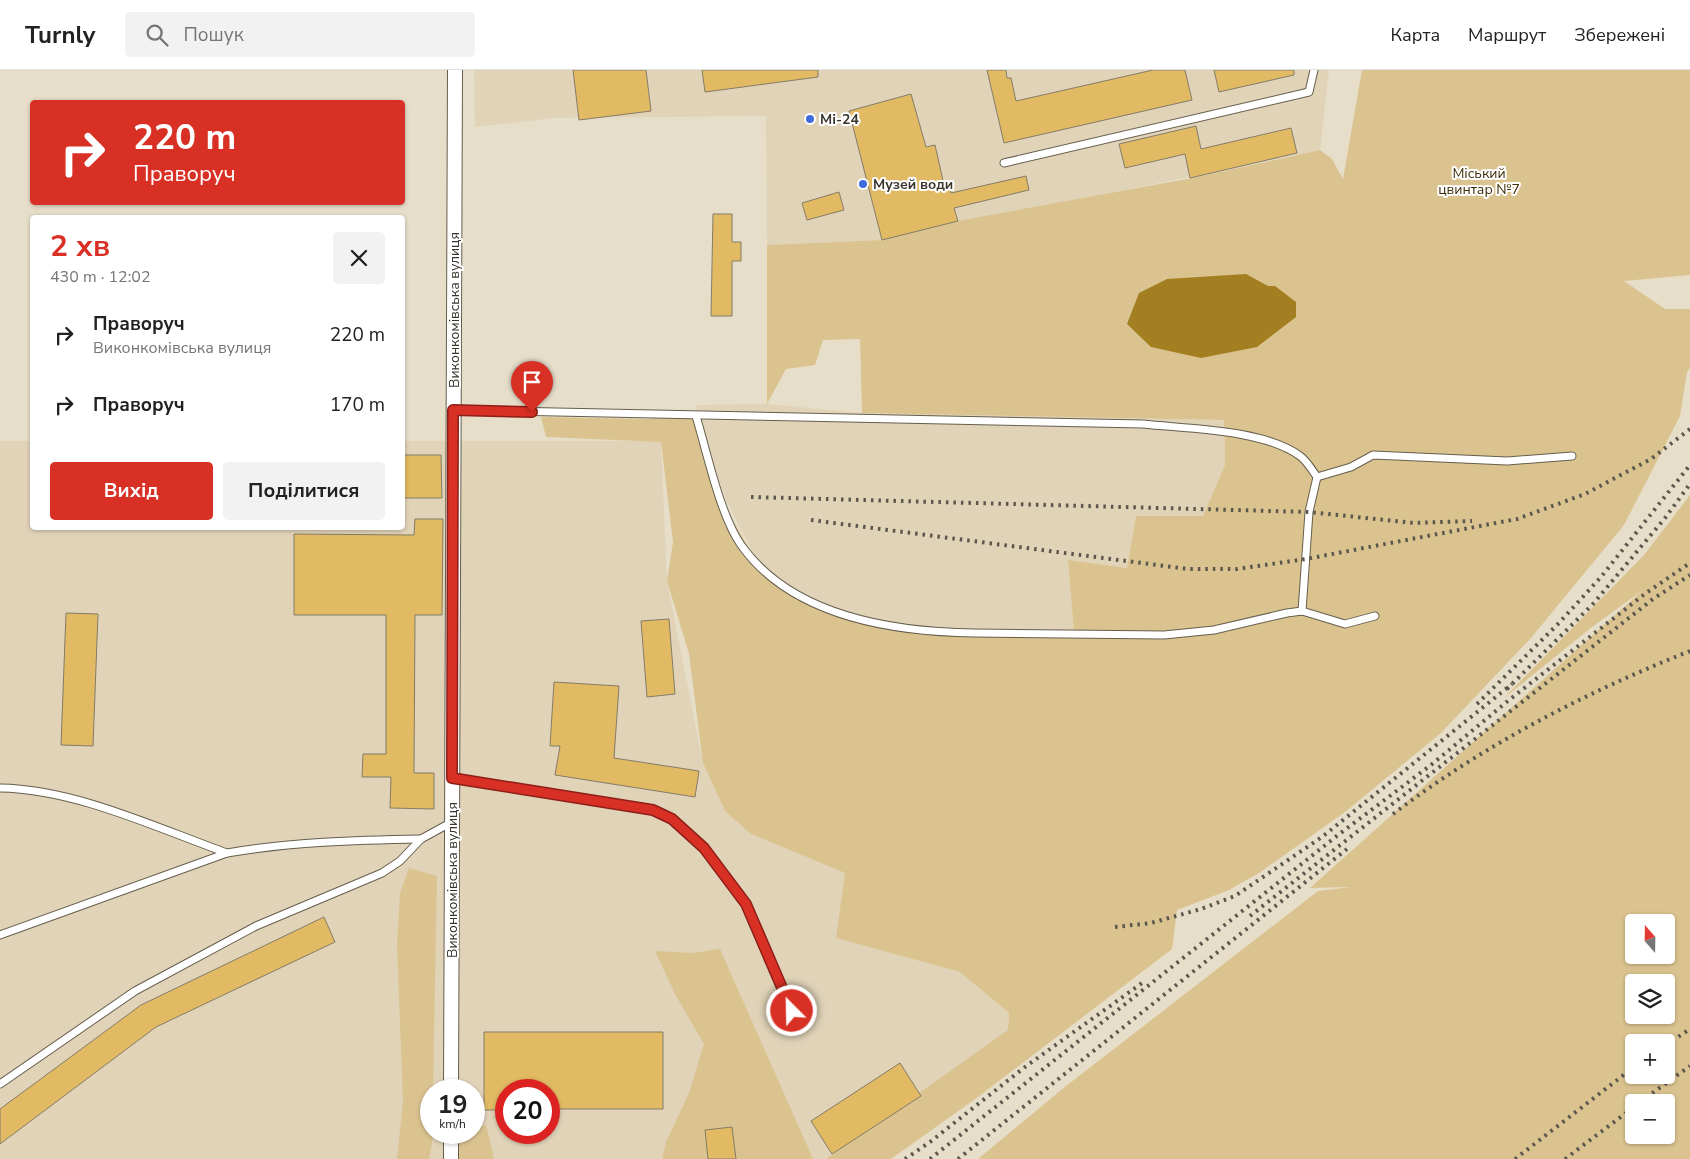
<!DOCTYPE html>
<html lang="uk">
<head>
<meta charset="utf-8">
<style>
  :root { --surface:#fff; --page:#f2f2f2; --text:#222; --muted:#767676; --line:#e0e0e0; --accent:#d93025 }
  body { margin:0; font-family:"Nunito Sans",sans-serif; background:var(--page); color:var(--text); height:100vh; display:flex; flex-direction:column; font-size:19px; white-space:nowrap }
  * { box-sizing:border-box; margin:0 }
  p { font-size:16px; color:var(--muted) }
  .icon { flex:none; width:28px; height:28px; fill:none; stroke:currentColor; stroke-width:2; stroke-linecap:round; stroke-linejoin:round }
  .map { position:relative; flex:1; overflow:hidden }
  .panel { position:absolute; left:30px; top:145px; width:375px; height:315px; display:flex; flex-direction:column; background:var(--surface); border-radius:5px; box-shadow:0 1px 4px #0004 }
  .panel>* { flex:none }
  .guide { position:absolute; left:30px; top:30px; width:375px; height:105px; border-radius:5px; box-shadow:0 1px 4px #0004; background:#d93025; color:#fff; overflow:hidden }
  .needle { width:32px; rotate:340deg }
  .tools { position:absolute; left:1625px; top:844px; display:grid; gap:10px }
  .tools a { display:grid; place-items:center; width:50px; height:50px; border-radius:5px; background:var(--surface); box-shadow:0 1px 4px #0004; font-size:25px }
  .speed { position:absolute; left:420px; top:1009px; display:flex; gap:10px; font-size:25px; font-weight:700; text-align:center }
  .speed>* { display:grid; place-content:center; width:65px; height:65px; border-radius:50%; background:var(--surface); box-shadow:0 1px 4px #0004; line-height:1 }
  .speed small { font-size:12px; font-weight:400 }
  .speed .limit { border:8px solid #d22; background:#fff; color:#111 }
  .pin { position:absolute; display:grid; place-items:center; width:42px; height:42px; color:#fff; margin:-51px -21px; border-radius:50% 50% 50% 0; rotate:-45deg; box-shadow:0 0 5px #0007 }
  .pin .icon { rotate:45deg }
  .me { position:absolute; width:55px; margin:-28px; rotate:337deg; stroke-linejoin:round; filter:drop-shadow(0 0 4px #0008) }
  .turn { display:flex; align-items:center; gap:18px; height:105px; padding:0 20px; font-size:22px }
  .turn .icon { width:65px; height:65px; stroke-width:2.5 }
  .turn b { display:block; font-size:35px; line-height:42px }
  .round { display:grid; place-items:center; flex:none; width:52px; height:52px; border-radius:5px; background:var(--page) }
  .overview { display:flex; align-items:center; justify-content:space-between; height:85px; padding:0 20px }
  h1 { font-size:30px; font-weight:700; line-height:38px; color:var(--accent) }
  .primary-button { display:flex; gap:10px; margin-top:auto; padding:10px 20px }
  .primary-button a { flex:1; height:58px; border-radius:5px; background:var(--accent); color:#fff; font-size:20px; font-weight:700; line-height:58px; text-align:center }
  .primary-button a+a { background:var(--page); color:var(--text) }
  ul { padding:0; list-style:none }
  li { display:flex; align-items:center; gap:15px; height:70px; padding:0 20px }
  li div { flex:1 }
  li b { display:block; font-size:19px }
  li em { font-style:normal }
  header { display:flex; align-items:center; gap:30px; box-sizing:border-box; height:70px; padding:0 25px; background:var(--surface); border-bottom:1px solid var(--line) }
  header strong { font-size:24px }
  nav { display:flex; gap:28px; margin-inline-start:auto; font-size:18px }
  .search { width:350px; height:45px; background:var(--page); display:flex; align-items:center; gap:12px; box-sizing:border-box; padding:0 18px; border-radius:5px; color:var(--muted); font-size:19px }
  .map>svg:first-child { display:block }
  .built { fill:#e0d3b8; fill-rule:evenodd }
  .green { fill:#dbc390; fill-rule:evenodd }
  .water { fill:#a47f22 }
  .building { fill:#e1ba63; stroke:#847c69 }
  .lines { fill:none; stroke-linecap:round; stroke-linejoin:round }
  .lane-casing { stroke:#665e4d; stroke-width:9 }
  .street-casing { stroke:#665e4d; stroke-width:16 }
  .lane { stroke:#fff; stroke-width:7 }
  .street { stroke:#fff; stroke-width:14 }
  .rail { stroke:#5c574d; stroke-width:4; stroke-dasharray:2.5 5; stroke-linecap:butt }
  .route-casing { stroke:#8d1f18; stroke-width:12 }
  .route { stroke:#d93025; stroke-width:9 }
  .poi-dot { fill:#3f6adb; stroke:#fff; stroke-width:2 }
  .labels { text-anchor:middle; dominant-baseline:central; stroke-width:4; stroke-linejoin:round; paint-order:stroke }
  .poi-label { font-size:14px; font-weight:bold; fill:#3a362e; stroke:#fff; text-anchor:start }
  .park-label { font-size:14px; fill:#3e2e07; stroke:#fff }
  .street-label { font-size:14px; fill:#3a362e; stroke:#fff }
</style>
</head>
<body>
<header>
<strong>Turnly</strong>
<div class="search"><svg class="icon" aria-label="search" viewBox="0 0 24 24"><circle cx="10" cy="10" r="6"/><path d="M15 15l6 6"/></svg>Пошук</div>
<nav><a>Карта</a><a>Маршрут</a><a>Збережені</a></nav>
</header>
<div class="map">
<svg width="1690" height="1089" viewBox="0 0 1690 1089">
  <rect width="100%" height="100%" fill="#e7deca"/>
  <g class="built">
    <path d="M474,0h855l-9,80 -438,90 -115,5 -1,-129 -212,2 -79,9z"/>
    <path d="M767,334l95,9 362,7 1,45 -22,52 -67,-1 -9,52 -59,-8 6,74 -143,-3 -69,-12 -60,-21 -42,-31 -34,-67 -28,-80 -2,-15z"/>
    <path d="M0,371h32v87h370l1,-87h258l6,140 36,182 22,48 26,23 94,39 -8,65 123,34 49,41 -1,17 -172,129h-836zM431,1020h43v42h-43zM506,1020h43v42h-43z"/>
  </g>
  <g class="green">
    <path d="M1362,0h328v205l-66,6 41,28h25v59l-3,4 -7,44 -56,109 -93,113 -90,95 -96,79 -86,61 -30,17 -52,20 -5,39 -194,148 -87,62h-65l182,-129 1,-17 -49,-41 -124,-34 9,-65 -94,-39 -26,-23 -22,-48 -14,-109 -22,-73 6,-39 -12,-100 -115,-5 -5,-20 106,2 49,-3 26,86 38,65 36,27 66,25 69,12 143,2 -6,-73 59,8 9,-52h67l22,-51 -1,-45 -362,-7 -2,-74 -37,1 -8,25 -29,4 -19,35v-159l115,-5 76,-19 234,-43 128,-28 12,9 11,20z"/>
    <path d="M1690,425v664h-712l88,-73 252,-195 33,-4 -41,1 333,-298 -51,37 -89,72 141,-144zM1634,852h32v33h-32zM1634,912h32v33h-32zM1634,972h32v33h-32zM1634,1032h32v33h-32z"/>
    <path d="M409,798l28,8 -4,214h-2l1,53 -3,16h-32l6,-58 -6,-156 3,-52z"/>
    <path d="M720,879l93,210h-151l4,-17 23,-49 15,-49 -29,-50 -20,-43 38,2z"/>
    <path d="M486,1055l8,34h-43v-24l23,-3v-3z"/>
  </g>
  <path class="water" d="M1246,204l22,12h7l21,16v15l-39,30 -56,11 -50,-11 -24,-23 12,-31 28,-14z"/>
  <g class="building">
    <path d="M573,0h73l5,41 -72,9z"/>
    <path d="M702,0h116v7l-113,15z"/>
    <path d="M987,0h19l1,8h4l5,23 137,-31h32l7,30 -188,43z"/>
    <path d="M1214,0h80v5l-75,17z"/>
    <path d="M911,24l15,53 9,-2 9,40 5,-1 2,9 75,-17 3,14 -75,18 4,13 -76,19 -33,-129z"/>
    <path d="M1196,56l5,23 90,-21 6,25 -107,25 -5,-24 -60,14 -6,-24z"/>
    <path d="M839,122l5,18 -37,10 -5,-17z"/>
    <path d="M713,144h19v28h9v19h-9v55h-21z"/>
    <path d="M402,385h39l1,43h-40z"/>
    <path d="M415,449h28l-1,96h-27l-1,158h20v36l-44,-1 1,-31h-29l1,-23h23v-139h-92v-81l120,1z"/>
    <path d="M66,543l32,1 -5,132 -32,-1z"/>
    <path d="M669,549l6,75 -28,3 -6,-76z"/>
    <path d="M554,612l65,4 -5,72 85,13 -4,26 -140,-22 5,-29h-10z"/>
    <path d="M324,847l11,25 -179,85 -156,117v-35l141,-104z"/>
    <path d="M484,962h179v77h-114v-19h-43v20h-22z"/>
    <path d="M900,993l21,33 -89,58 -21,-33z"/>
    <path d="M732,1057l4,32h-28l-3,-29z"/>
  </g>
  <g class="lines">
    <defs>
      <g id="lane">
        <path d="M1004,93l305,-71 5,-22"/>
        <path d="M453,340l690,14c45,5 120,5 157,32 7,5 12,14 17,21l34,-10 22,-12 134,6 65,-5"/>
        <path d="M696,346c11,36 24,99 45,129 51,72 152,87 234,88l189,2 50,-5 73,-17 15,-2 43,13 30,-8"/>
        <path d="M1302,541l7,-99 8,-35"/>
        <path d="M452,708l201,32 18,9 33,29 42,56 46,107"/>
        <path d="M0,718c75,1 157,40 227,65"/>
        <path d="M0,865l227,-82c64,-11 129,-13 194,-14"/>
        <path d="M0,1014l135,-93 121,-65 126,-53 18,-12 21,-22 31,-17"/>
      </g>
      <g id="street">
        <path d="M451,1020l4,-1020"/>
        <path d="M451,1089v-27"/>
      </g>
    </defs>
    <use href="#lane" class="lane-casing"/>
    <use href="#street" class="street-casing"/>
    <use href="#lane" class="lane"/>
    <use href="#street" class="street"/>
    <g class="rail">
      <path d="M751,427l558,15 105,11 58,-2"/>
      <path d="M811,450l377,49h49l69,-10 211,-40 68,-25 66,-35 39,-30"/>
      <path d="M1507,619l86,-85 72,-86 25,-34"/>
      <path d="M1477,634l81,-80 43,-47 89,-112"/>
      <path d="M1393,744c91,-69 191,-121 297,-163"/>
      <path d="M1250,846l403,-317 37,-24"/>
      <path d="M1115,857l36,-4 50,-14 34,-13 87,-59 190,-153"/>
      <path d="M1666,975l24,-16"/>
      <path d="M1640,1032l50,-36"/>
      <path d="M905,1089l25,-17 95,-75 117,-84"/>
      <path d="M930,1089l408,-324 93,-70 78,-65 137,-107 44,-30"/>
      <path d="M958,1089l389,-310"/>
      <path d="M1515,1089l119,-92"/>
      <path d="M1565,1089l69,-52"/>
    </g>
  </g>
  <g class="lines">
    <defs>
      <path id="route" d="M532,342l-79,-2 -1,368 201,32 19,9 32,29 42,56 46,107"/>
    </defs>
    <use href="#route" class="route-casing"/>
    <use href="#route" class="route"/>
  </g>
  <g class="poi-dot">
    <circle cx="810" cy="49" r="5"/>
    <circle cx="863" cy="114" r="5"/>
  </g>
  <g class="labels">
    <g class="poi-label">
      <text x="820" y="49">Мі-24</text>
      <text x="873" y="114">Музей води</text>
    </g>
    <g class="park-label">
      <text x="1479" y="103">Міський<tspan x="1479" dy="16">цвинтар №7</tspan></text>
    </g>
    <g class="street-label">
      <text transform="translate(454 240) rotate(-90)">Виконкомівська вулиця</text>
      <text transform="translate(452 810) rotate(-90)">Виконкомівська вулиця</text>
    </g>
  </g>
</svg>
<div class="tools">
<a><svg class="needle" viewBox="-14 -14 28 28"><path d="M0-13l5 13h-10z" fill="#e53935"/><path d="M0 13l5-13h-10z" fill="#767676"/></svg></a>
<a><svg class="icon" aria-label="layers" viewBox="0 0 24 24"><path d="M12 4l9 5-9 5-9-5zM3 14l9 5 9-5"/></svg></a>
<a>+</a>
<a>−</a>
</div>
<div class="speed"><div>19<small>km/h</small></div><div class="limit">20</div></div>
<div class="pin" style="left:532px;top:342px;background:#d93025"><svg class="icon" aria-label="arrive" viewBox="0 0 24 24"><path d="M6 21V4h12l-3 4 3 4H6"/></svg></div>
<svg class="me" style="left:792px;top:941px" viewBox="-20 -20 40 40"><circle r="17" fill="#d93025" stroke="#fff" stroke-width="3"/><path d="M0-11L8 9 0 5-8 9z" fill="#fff"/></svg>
<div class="guide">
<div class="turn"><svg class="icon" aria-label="right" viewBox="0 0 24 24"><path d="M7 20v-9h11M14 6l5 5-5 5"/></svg><div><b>220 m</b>Праворуч</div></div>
</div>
<section class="panel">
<div class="overview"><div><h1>2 хв</h1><p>430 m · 12:02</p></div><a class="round"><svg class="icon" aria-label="close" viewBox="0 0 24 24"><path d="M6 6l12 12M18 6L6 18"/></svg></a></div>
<ul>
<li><svg class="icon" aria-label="right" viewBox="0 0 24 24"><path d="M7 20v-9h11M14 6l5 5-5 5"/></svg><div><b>Праворуч</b><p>Виконкомівська вулиця</p></div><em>220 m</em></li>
<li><svg class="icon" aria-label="right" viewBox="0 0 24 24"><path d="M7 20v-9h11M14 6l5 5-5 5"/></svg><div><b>Праворуч</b></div><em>170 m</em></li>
</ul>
<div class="primary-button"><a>Вихід</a><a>Поділитися</a></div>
</section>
</div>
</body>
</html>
